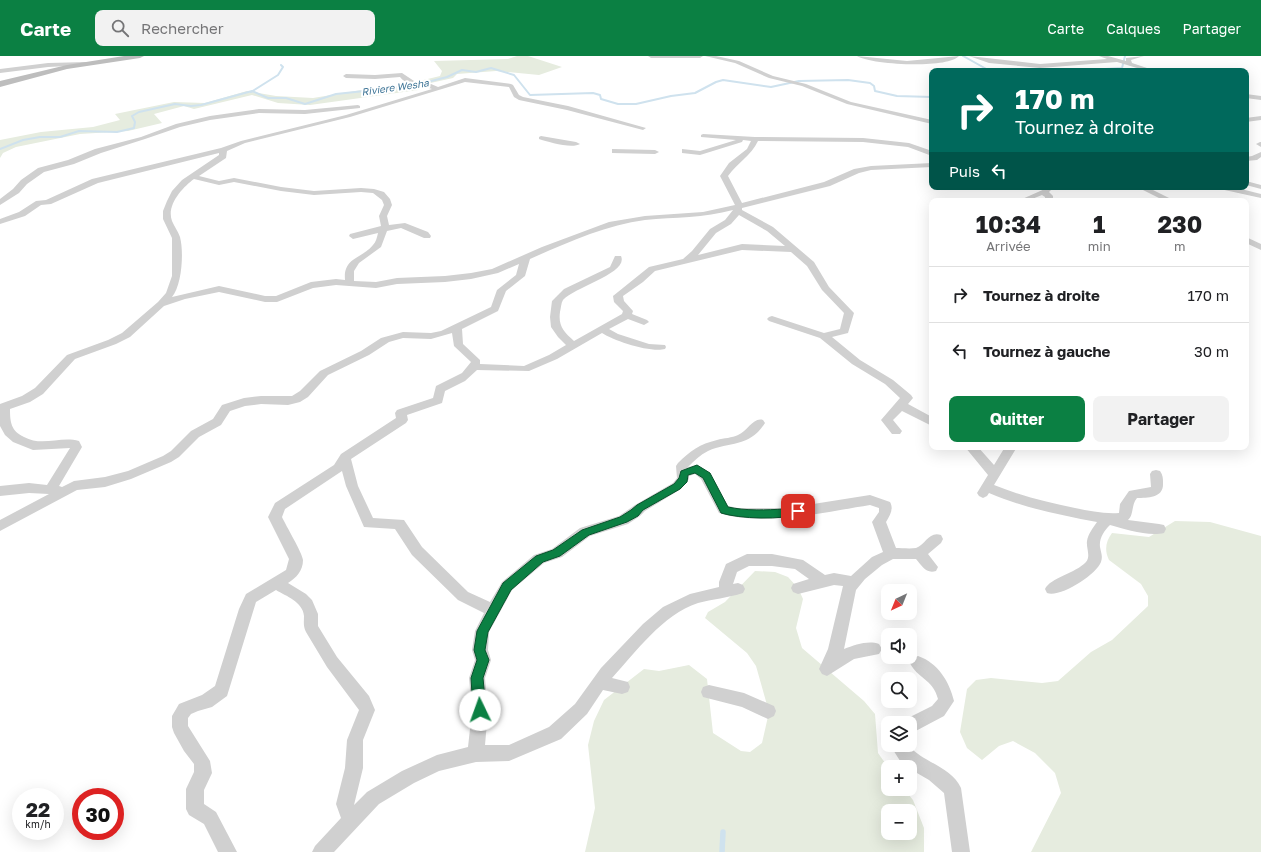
<!DOCTYPE html>
<html lang="fr">
<head>
<meta charset="utf-8">
<style>
  :root { --surface:#fff; --page:#f2f2f2; --text:#202124; --muted:#757577; --line:#e0e0e0; --accent:#0b8043 }
  body { margin:0; font-family:"Golos Text",sans-serif; background:var(--page); color:var(--text); height:100vh; display:flex; flex-direction:column; font-size:15px; white-space:nowrap }
  * { box-sizing:border-box; margin:0 }
  p { font-size:13px; color:var(--muted) }
  .icon { flex:none; width:22px; height:22px; fill:none; stroke:currentColor; stroke-width:2; stroke-linecap:round; stroke-linejoin:round }
  .map { position:relative; flex:1; overflow:hidden }
  .drawer { position:absolute; left:929px; top:142px; width:320px; height:252px; display:flex; flex-direction:column; background:var(--surface); border-radius:8px; box-shadow:0 4px 16px #0002 }
  .drawer>* { flex:none }
  .banner { position:absolute; left:929px; top:12px; width:320px; height:122px; border-radius:8px; box-shadow:0 4px 16px #0002; background:#00695c; color:#fff; overflow:hidden }
  .needle { width:26px; rotate:223deg }
  .controls { position:absolute; left:881px; top:528px; display:grid; gap:8px }
  .controls a { display:grid; place-items:center; width:36px; height:36px; border-radius:8px; background:var(--surface); box-shadow:0 4px 16px #0002; font-size:20px }
  .speed { position:absolute; left:12px; top:732px; display:flex; gap:8px; font-size:20px; font-weight:700; text-align:center }
  .speed>* { display:grid; place-content:center; width:52px; height:52px; border-radius:50%; background:var(--surface); box-shadow:0 4px 16px #0002; line-height:1 }
  .speed small { font-size:10px; font-weight:400 }
  .speed .limit { border:6px solid #d22; background:#fff; color:#111 }
  .pin { position:absolute; display:grid; place-items:center; width:34px; height:34px; color:#fff; margin:-17px; border-radius:8px; box-shadow:0 2px 6px #0006 }
  .me { position:absolute; width:44px; margin:-22px; rotate:357deg; stroke-linejoin:round; filter:drop-shadow(0 0 3px #0008) }
  .turn { display:flex; align-items:center; gap:14px; height:84px; padding:0 20px; font-size:18px }
  .turn .icon { width:52px; height:52px; stroke-width:2.5 }
  .turn b { display:block; font-size:28px; line-height:34px }
  .then { display:flex; align-items:center; height:38px; padding:0 20px; background:#0003; gap:8px; font-size:15px }
  .eta { display:flex; justify-content:space-evenly; align-items:center; height:68px; text-align:center }
  .eta b { font-size:24px; font-weight:700; line-height:28px }
  .primary-button { display:flex; gap:8px; margin-top:auto; padding:8px 20px }
  .primary-button a { flex:1; height:46px; border-radius:8px; background:var(--accent); color:#fff; font-size:16px; font-weight:700; line-height:46px; text-align:center }
  .primary-button a+a { background:var(--page); color:var(--text) }
  ul { padding:0; list-style:none }
  li { display:flex; align-items:center; gap:12px; height:56px; padding:0 20px; border-top:1px solid var(--line) }
  li div { flex:1 }
  li b { display:block; font-size:15px }
  li em { font-style:normal }
  header { display:flex; align-items:center; gap:24px; box-sizing:border-box; height:56px; padding:0 20px; background:var(--accent); color:#fff }
  header strong { font-size:19px }
  nav { display:flex; gap:22px; margin-inline-start:auto; font-size:14px }
  .search { width:280px; height:36px; background:var(--page); display:flex; align-items:center; gap:10px; box-sizing:border-box; padding:0 14px; border-radius:8px; color:var(--muted); font-size:15px }
  .map>svg:first-child { display:block }
  .green { fill:#e6ecdf; fill-rule:evenodd }
  .lines { fill:none; stroke-linecap:round; stroke-linejoin:round }
  .stream-far1 { stroke:#cfe2ee; stroke-width:2 }
  .stream { stroke:#cfe2ee; stroke-width:5.5 }
  .street { fill:#d0d0d0; fill-rule:evenodd }
  .secondary { fill:#bdbdbd; fill-rule:evenodd }
  .route { fill:#0b8043; stroke:#07532c }
  .labels { text-anchor:middle; dominant-baseline:central; stroke-width:4; stroke-linejoin:round; paint-order:stroke }
  .far-water-label { font-size:10px; font-style:italic; fill:#3f7597; stroke:#fff }
</style>
</head>
<body>
<header>
<strong>Carte</strong>
<div class="search"><svg class="icon" aria-label="search" viewBox="0 0 24 24"><circle cx="10" cy="10" r="6"/><path d="M15 15l6 6"/></svg>Rechercher</div>
<nav><a>Carte</a><a>Calques</a><a>Partager</a></nav>
</header>
<div class="map">
<svg width="1261" height="796" viewBox="0 0 1261 796">
  <rect width="100%" height="100%" fill="#fff"/>
  <g class="green">
    <path d="M517,0h11l34,11 -23,8 -43,-4 -39,3 -4,4 -27,6 -8,6 -108,15 -32,-2 -26,-8 -58,14 -10,-3 -30,8 8,9 -34,8 -48,3 -64,13 -13,6 -3,5v-18l41,-8 52,-5 27,-7 -5,-6 59,-12 31,1 42,-12 29,5 37,2 67,-11 19,-1 41,-10 2,-5 -8,-10 74,-2z"/>
    <path d="M1175,465l35,1 51,14v316h-230l30,-59 -6,-20 -20,-20 -22,-12 -14,5 -17,14 -15,-12 -7,-16 7,-43 9,-9 15,-2 51,5 16,-2 33,-29 21,-12 36,-34v-10l-7,-12 -32,-24c-5,-10 -3,-19 3,-27l37,4z"/>
    <path d="M755,515l20,1 13,5 10,11 5,11 -7,29 6,20 62,53 11,13 3,39 10,14v22h16l9,11 11,28v24h-339l10,-44 -7,-63 6,-24 10,-21 40,-31 15,2 30,-6 18,14 6,54 28,18 9,1 12,-9 7,-31 -13,-46 -9,-13 -42,-35 3,-6 17,-10zM888,755h22v22h-22z"/>
  </g>
  <g class="lines">
    <g class="stream-far1">
      <path d="M963,0l27,15"/>
      <path d="M1065,15l12,-2 8,2"/>
      <path d="M1104,15l1,-2 17,-1 3,-12"/>
      <path d="M251,36l27,-17 5,-8 -2,-2"/>
      <path d="M0,93l23,-9 17,-3h20l19,-6 38,1 17,-4 1,-6 -3,-6 7,-4 36,-8 16,2 10,-1 51,-14 16,7h18l19,6 31,-10 76,-8 35,-9 15,-7 14,2 15,-4 23,7 16,20 63,-2 7,2 1,4 17,5h18l35,-8 24,-3 21,-11 7,-2 48,7 28,-6 49,-1 22,3 4,3 1,5 22,5 35,1"/>
    </g>
    <path class="stream" d="M722,796l1,-20"/>
    <g class="street">
      <path d="M648,0h55l-3,2h-49z"/>
      <path d="M705,0h11l23,5 34,15 33,8 45,18 81,18v4l-85,-20 -45,-18 -33,-8 -34,-15z"/>
      <path d="M857,0l50,5 52,-5c-11,13 -88,9 -102,0z"/>
      <path d="M969,0l71,8 67,-5 -8,-3h9l18,5v-3l18,-2 -13,4 1,3 24,8h-9l-30,-9 -77,6 -51,-5z"/>
      <path d="M87,6l3,2 -1,1 -41,2 -48,6v-4l48,-6z"/>
      <path d="M402,17l15,10 14,1 7,3 27,-9 46,6 2,1 6,10 4,2 45,9 78,22 -3,2 -76,-20 -48,-10 -5,-3 -5,-10 -44,-5 -115,35 -105,26 -18,8 -1,7 -27,18 20,5 15,-3 47,9 33,4 47,-3 13,1 10,3 6,7 2,6 -5,11 2,9 16,-2 23,9 3,4 -1,2h-6l-23,-10 -14,3 -6,16 -22,16 -5,8v10l22,1 21,-4 48,-2 26,-3 21,-4 50,-22 67,-25 36,-6 58,-4 32,-7 -15,-29 9,-13 18,-14 4,-8 -8,-1 -1,2 -42,13 -18,-2v-4l18,2 36,-11 -35,-3v-2l2,-1 52,3 108,1 46,5 23,8v5l-24,-9 -45,-5 -105,-1c-7,15 -21,22 -30,35l14,27 82,-21 30,-13 17,-3 61,-3v4l-61,3 -12,3 -29,13 -88,22v2l31,17 41,35 15,25 25,26 -6,20 -16,4 28,23 33,20 18,15 2,3 -5,6 24,13v9l-30,-15 -9,9 9,11 -2,3h-8l-11,-14 19,-22 -15,-14 -33,-20 -32,-26 -51,-17 -2,-2 2,-2 3,-1 52,17 16,-4 4,-16 -22,-23 -15,-24 -16,-14 -49,-2 -87,21 -12,11 -20,14 1,5 9,10 -1,3 15,6 2,2 -5,3 -16,-6 -19,10 9,5 31,10 16,1 1,2 -1,2c-14,4 -51,-8 -63,-16l-45,26 -28,12 -52,-1 -12,11 -20,10 -3,12 -35,12 1,5 -2,3 -55,36 7,27 15,32 31,2 18,27 46,45 22,10 12,-20 32,-27 18,-6 28,-21 39,-12 16,-11 38,-22 4,-5 -1,-12 2,-3c12,-12 22,-19 39,-23 7,-2 15,-2 21,-5 10,-4 15,-18 25,-15l2,3c-16,25 -35,18 -57,28 -8,4 -14,10 -20,16l9,-2 13,8 18,33 10,2h50l82,-13 20,7c4,7 0,13 -4,20l10,26c5,0 14,1 20,0 10,-4 13,-17 25,-13l2,4 -2,4 -13,11 10,13 -2,4c-10,3 -14,-5 -20,-12h-23l-11,6 -17,14 -9,11 -12,59c11,-4 24,-9 35,-5l3,5 -3,5 -25,5 -27,17 -5,-2 -3,-5 9,-20 15,-63 -9,-1 -36,9 -5,-2 -2,-4 2,-4 16,-5 -14,-10 -23,-3h-23l-12,6 -4,12 5,-1 5,2 2,4 -2,4c-15,5 -31,6 -45,10 -36,12 -61,48 -86,75l16,4 2,5 -2,5 -6,2 -19,-4 -16,24 -26,25 -52,22 -33,1 -37,9 -25,12 -35,21 -45,48h-22l3,-6 26,-28 -5,-14 9,-36 2,-28 12,-30 -32,-43 -21,-35c-3,-6 -2,-10 -2,-16 -1,-14 -18,-20 -28,-26l-20,12 -29,94 -15,11 -14,4 -7,3 -3,4v8l22,35 2,12 -8,17v14l12,8 21,40h-19l-14,-28 -15,-9 -3,-6v-20l8,-17v-8l-10,-13 -10,-18 -2,-6v-11l7,-12 23,-9 13,-9 24,-77 7,-15 40,-24 3,-11 -21,-42 7,-14 59,-38 7,-11 55,-36 -1,-5 2,-3 36,-12 3,-12 26,-13 9,-11 -17,-16 -2,-13 -21,6 -28,-1 -14,4 -20,13 -41,20 -20,22 -8,5 -12,3 -27,-1 -16,2 -15,5 -9,14 -22,12 -20,20 -8,5 -40,17 -26,8 -28,3 -77,41v-11l49,-26 -20,-1 -29,3v-10l29,-3 18,2 23,-37 -37,2 -20,-8 -8,-7 -5,-9v-22l22,-8 13,-8 32,-33 41,-15 14,-7 36,-31 8,-9 6,-17v-38l-9,-19v-8l4,-10 5,-10 10,-11 37,-25v-2l-121,30 -47,21 -10,1 -16,11 -25,8v-5l19,-7 17,-11 10,-1 46,-21 129,-31 20,-7 105,-26 86,-26c-11,-4 -23,-1 -32,-12l-25,2 -29,-1 -3,-2 3,-2 29,1zM194,123l25,6 15,-3 47,9 33,4 47,-3 12,1 9,7 2,5 -5,11 2,10 -31,8 -1,2 4,3 25,-6c-1,4 -2,9 -5,12 -11,14 -30,12 -28,35l-9,-1 -25,3 -35,14h-11l-46,-10 -47,11c10,-12 12,-45 8,-60 -2,-6 -6,-11 -8,-16 -6,-16 11,-34 22,-42zM733,154l-8,10 -15,9 -18,22 -9,8 -34,8 -36,29 1,6 9,9 -1,3 -48,27c-10,-9 -16,-15 -14,-29 1,-4 1,-9 3,-12 11,-13 66,-27 58,-44h-6l-5,11 -46,22 -12,12 -2,16 1,10 7,10 8,8 -17,10 -25,11 -44,-2v-4l-17,-16 -1,-15 36,-18 8,-20 19,-15 5,-17c36,-16 76,-34 115,-39 30,-3 59,-2 88,-10zM739,159l28,16 18,15 -43,-2 -44,11 18,-22 15,-9zM519,208l-3,11 -19,15 -6,17 -50,24 -10,2 -28,-1 -22,6 -20,13 -41,20 -20,20 -8,5h-31l-17,2 -22,7 -9,14 -22,12 -20,20 -8,5 -35,15 -23,6 -31,4 -12,6 -3,-1 23,-39 -3,-6c-19,-5 -37,6 -55,-4 -13,-6 -14,-15 -14,-28l20,-7 13,-8 32,-35 41,-15 14,-7 34,-31 21,-7 34,-7 46,10h12l36,-14 23,-3 40,3 21,-4 48,-2 26,-3 27,-6zM342,415l4,15 18,41 31,2 17,26 46,45 26,13 -9,18 -3,19 3,10 -6,18 3,33 -4,36 -31,8 -35,16 -35,21 -13,13 9,-37v-28l12,-30 -6,-14 -32,-39 -19,-31v-12l-6,-14 -6,-6 -18,-11c8,-5 15,-12 15,-23 -1,-8 -17,-34 -21,-43l3,-8zM695,418l6,5 18,34c44,14 107,-1 151,-8l9,3v4l-7,10 11,30 -11,5 -21,19 -17,-3 -9,2 -22,-15 -31,-6h-25l-21,10 -7,18v5l-29,7 -27,13 -20,17 -42,44 -26,36 -26,23 -40,18h-24l3,-34 -3,-33 6,-18 -3,-10 1,-18 23,-42 32,-27 18,-6 28,-21 38,-12 12,-8 5,-5 36,-22 8,-10v-3z"/>
      <path d="M1246,38l15,2v4l-15,-2z"/>
      <path d="M358,49l2,1v2l-55,6 -46,-1 -49,7 -30,7 -35,12 -44,14 -27,11 -30,8 -17,12 -8,9 -19,12v-6l13,-10 8,-9 17,-12 30,-8 27,-11 46,-12 35,-13 34,-8 49,-7 46,1z"/>
      <path d="M1261,60v4l-15,2v-4z"/>
      <path d="M541,80l35,6 4,2c-8,5 -32,-2 -41,-5v-2z"/>
      <path d="M1260,86h1v5l-5,-3z"/>
      <path d="M612,93l43,1 4,2 -4,2 -43,-1z"/>
      <path d="M1261,96v5l-4,3 -11,1v-4l6,-1z"/>
      <path d="M1246,125l15,4v4l-15,-4z"/>
      <path d="M1137,131h10l28,14h-10z"/>
      <path d="M1219,131h14l28,7v4l-41,-9z"/>
      <path d="M1047,132l4,2 -2,2 4,4v5h-8v-4l-3,-2 -10,4 1,2 -13,-1z"/>
      <path d="M1246,181l15,7v6l-15,-7z"/>
      <path d="M965,391h13l16,18 11,-18h12l-23,38c27,11 53,17 81,23 15,3 29,6 44,5l1,-9 9,-13 22,-4 -1,-13 2,-3 4,-1 4,1c3,4 3,8 3,12 1,15 -15,15 -26,15 -6,7 -3,17 -9,22l31,4 5,1 2,4 -2,4c-15,4 -40,-4 -54,-8 -6,6 -11,13 -10,22 1,6 3,9 1,15 -5,13 -41,36 -54,31l-2,-4c5,-11 31,-16 41,-27 5,-6 0,-14 1,-21 1,-7 6,-13 10,-19 -37,-7 -73,-14 -108,-29l-2,3 -4,2 -4,-2 -2,-3 11,-18z"/>
      <path d="M918,600c20,7 31,25 36,45l-10,15 -34,18v-11h-7l1,-3 28,-14 6,-7c-5,-20 -21,-21 -28,-36l3,-5z"/>
      <path d="M709,629l35,8 30,13 2,5 -2,5 -6,3 -26,-12 -39,-10 -2,-5 2,-5z"/>
      <path d="M890,689h18c14,17 44,22 53,43l9,64h-18l-8,-59 -15,-13 -19,-11v-2l-8,-3z"/>
    </g>
    <path class="secondary" d="M124,0h20l-4,2 -73,11 -67,18v-6l67,-16z"/>
  </g>
  <path class="route" d="M697,409l13,8 18,34c18,4 38,3 57,2 6,0 11,-2 16,-1l1,3 -1,3c-19,6 -61,5 -80,-1l-18,-35 -8,-5 -7,2 -1,7 -7,7 -37,21 -5,6 -11,6 -38,13 -29,21 -17,6 -32,28 -23,42 -3,18 4,10 -6,18 3,32 -2,5 -4,1 -5,-1 -2,-5 -2,-32 6,-18 -3,-10 3,-19 26,-48 33,-27 17,-6 29,-20 38,-13 11,-7 6,-5 37,-21 5,-6 2,-7z"/>
  <g class="labels">
    <g class="far-water-label">
      <text transform="translate(395 31) rotate(-8)">Riviere Wesha</text>
    </g>
  </g>
</svg>
<div class="controls">
<a><svg class="needle" viewBox="-14 -14 28 28"><path d="M0-13l5 13h-10z" fill="#e53935"/><path d="M0 13l5-13h-10z" fill="#757577"/></svg></a>
<a><svg class="icon" aria-label="sound" viewBox="0 0 24 24"><path d="M4 9h4l5-4v14l-5-4H4zM17 9q2 3 0 6"/></svg></a>
<a><svg class="icon" aria-label="search" viewBox="0 0 24 24"><circle cx="10" cy="10" r="6"/><path d="M15 15l6 6"/></svg></a>
<a><svg class="icon" aria-label="layers" viewBox="0 0 24 24"><path d="M12 4l9 5-9 5-9-5zM3 14l9 5 9-5"/></svg></a>
<a>+</a>
<a>−</a>
</div>
<div class="speed"><div>22<small>km/h</small></div><div class="limit">30</div></div>
<div class="pin" style="left:798px;top:455px;background:#d93025"><svg class="icon" aria-label="arrive" viewBox="0 0 24 24"><path d="M6 21V4h12l-3 4 3 4H6"/></svg></div>
<svg class="me" style="left:480px;top:654px" viewBox="-20 -20 40 40"><circle r="19" fill="#fff"/><path d="M0-13L10 11 0 6-10 11z" fill="#0b8043"/></svg>
<div class="banner">
<div class="turn"><svg class="icon" aria-label="right" viewBox="0 0 24 24"><path d="M7 20v-9h11M14 6l5 5-5 5"/></svg><div><b>170 m</b>Tournez à droite</div></div>
<div class="then">Puis<svg class="icon" aria-label="left" viewBox="0 0 24 24"><path d="M17 20v-9H6M10 6l-5 5 5 5"/></svg></div>
</div>
<section class="drawer">
<div class="eta">
<div><b>10:34</b><p>Arrivée</p></div>
<div><b>1</b><p>min</p></div>
<div><b>230</b><p>m</p></div>
</div>
<ul>
<li><svg class="icon" aria-label="right" viewBox="0 0 24 24"><path d="M7 20v-9h11M14 6l5 5-5 5"/></svg><div><b>Tournez à droite</b></div><em>170 m</em></li>
<li><svg class="icon" aria-label="left" viewBox="0 0 24 24"><path d="M17 20v-9H6M10 6l-5 5 5 5"/></svg><div><b>Tournez à gauche</b></div><em>30 m</em></li>
</ul>
<div class="primary-button"><a>Quitter</a><a>Partager</a></div>
</section>
</div>
</body>
</html>
